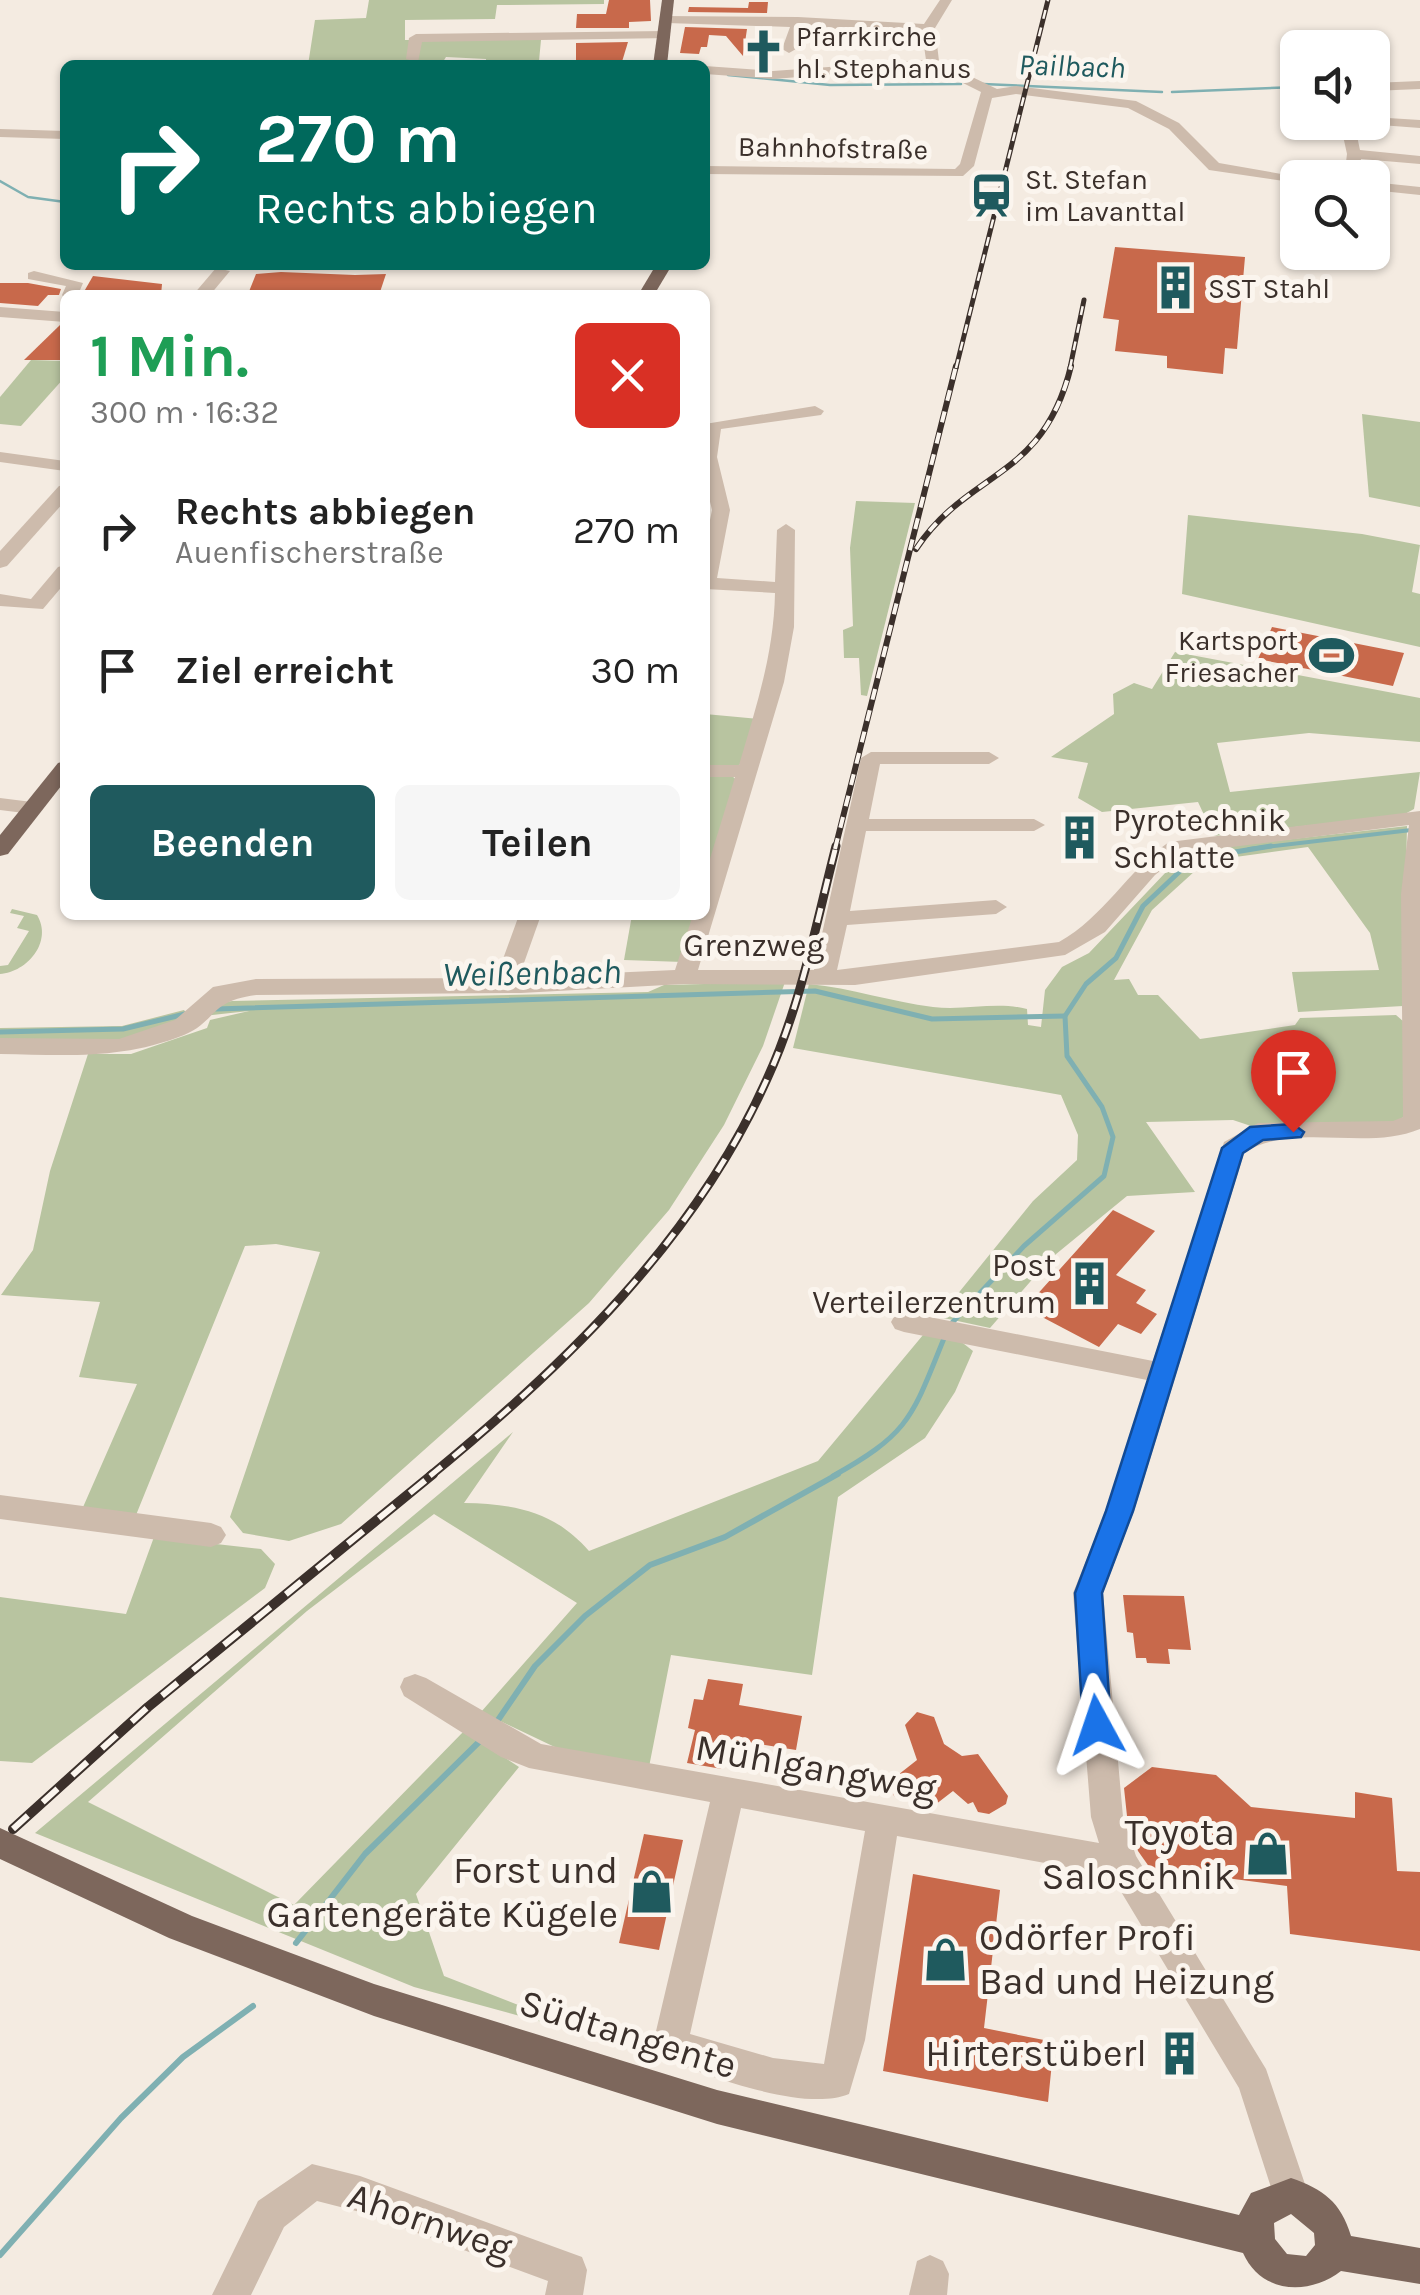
<!DOCTYPE html>
<html lang="de">
<head>
<meta charset="utf-8">
<style>
  :root { --surface:#fff; --page:#f6f6f6; --text:#222; --muted:#767676; --accent:#1f5a5e }
  body { margin:0; font-family:Karla,sans-serif; background:var(--page); color:var(--text); height:100vh; display:flex; flex-direction:column; font-size:38px; white-space:nowrap }
  * { box-sizing:border-box; margin:0 }
  p { font-size:32px; color:var(--muted) }
  .icon { flex:none; width:55px; height:55px; fill:none; stroke:currentColor; stroke-width:2; stroke-linecap:round; stroke-linejoin:round }
  .map { position:relative; flex:1; overflow:hidden }
  .side { position:absolute; left:60px; top:290px; width:650px; height:630px; display:flex; flex-direction:column; background:var(--surface); border-radius:15px; box-shadow:0 2px 8px #0004 }
  .side>* { flex:none }
  .top-card { position:absolute; left:60px; top:60px; width:650px; height:210px; border-radius:15px; box-shadow:0 2px 8px #0004; background:#00695c; color:#fff; overflow:hidden }
  .controls { position:absolute; left:1280px; top:30px; display:grid; gap:20px }
  .controls a { display:grid; place-items:center; width:110px; height:110px; border-radius:15px; background:var(--surface); box-shadow:0 2px 8px #0004; font-size:50px }
  .pin { position:absolute; display:grid; place-items:center; width:85px; height:85px; color:#fff; margin:-102px -42px; border-radius:50% 50% 50% 0; rotate:-45deg; box-shadow:0 0 10px #0007 }
  .pin .icon { rotate:45deg }
  .me { position:absolute; width:110px; margin:-55px; rotate:355deg; stroke-linejoin:round; filter:drop-shadow(0 0 8px #0008) }
  .turn { display:flex; align-items:center; gap:35px; height:210px; padding:0 30px; font-size:45px }
  .turn .icon { width:130px; height:130px; stroke-width:2.5 }
  .turn b { display:block; font-size:70px; line-height:85px }
  .round { display:grid; place-items:center; flex:none; width:105px; height:105px; border-radius:15px; background:var(--page) }
  .headline { display:flex; align-items:center; justify-content:space-between; height:170px; padding:0 30px }
  h1 { font-size:60px; font-weight:700; line-height:75px; color:#1e9e55 }
  .cta { display:flex; gap:20px; margin-top:auto; padding:20px 30px }
  .cta a { flex:1; height:115px; border-radius:15px; background:var(--accent); color:#fff; font-size:40px; font-weight:700; line-height:115px; text-align:center }
  .cta a+a { background:var(--page); color:var(--text) }
  ul { padding:0; list-style:none }
  li { display:flex; align-items:center; gap:30px; height:140px; padding:0 30px }
  li div { flex:1 }
  li b { display:block; font-size:38px }
  li em { font-style:normal }
  .map>svg:first-child { display:block }
  .green { fill:#b8c4a0 }
  .lines { fill:none; stroke-linecap:round; stroke-linejoin:round }
  .stream-far3 { stroke:#7fb0b2; stroke-width:2.5 }
  .stream-far2 { stroke:#7fb0b2; stroke-width:4 }
  .stream-far1 { stroke:#7fb0b2; stroke-width:5 }
  .stream { stroke:#7fb0b2; stroke-width:6 }
  .building { fill:#c8694b }
  .minor { fill:#cdbbac; fill-rule:evenodd }
  .major { fill:#7d675c; fill-rule:evenodd }
  .rail-far3-casing { stroke:#3b302b; stroke-width:5 }
  .rail-far2-casing { stroke:#3b302b; stroke-width:6 }
  .rail-far1-casing { stroke:#3b302b; stroke-width:9 }
  .rail-casing { stroke:#3b302b; stroke-width:10 }
  .rail-far3 { stroke:#fbf5ee; stroke-width:2.5; stroke-dasharray:9; stroke-linecap:butt }
  .rail-far2 { stroke:#fbf5ee; stroke-width:4; stroke-dasharray:11; stroke-linecap:butt }
  .rail-far1 { stroke:#fbf5ee; stroke-width:5; stroke-dasharray:15; stroke-linecap:butt }
  .rail { stroke:#fbf5ee; stroke-width:6; stroke-dasharray:20; stroke-linecap:butt }
  .route { fill:#1a73e8; stroke:#114b97; stroke-width:2.5 }
  .labels { text-anchor:middle; dominant-baseline:central; stroke-width:10; stroke-linejoin:round; paint-order:stroke }
  .far-poi-label { font-size:28px; fill:#3b302b; stroke:#fbf5ee; text-anchor:start }
  .far-street-label { font-size:28px; fill:#3b302b; stroke:#fbf5ee }
  .far-water-label { font-size:30px; font-style:italic; fill:#1f5a5e; stroke:#fbf5ee }
  .poi-label { font-size:32px; fill:#3b302b; stroke:#fbf5ee; text-anchor:start }
  .street-label { font-size:32px; fill:#3b302b; stroke:#fbf5ee }
  .water-label { font-size:35px; font-style:italic; fill:#1f5a5e; stroke:#fbf5ee }
  .near-street-label { font-size:38px; fill:#3b302b; stroke:#fbf5ee }
  .near-poi-label { font-size:38px; fill:#3b302b; stroke:#fbf5ee; text-anchor:end }
</style>
</head>
<body>
<div class="map">
<svg width="1420" height="2295" viewBox="0 0 1420 2295">
  <rect width="100%" height="100%" fill="#f4ebe1"/>
  <g class="green">
    <path d="M369,0h235v4l-107,1 -2,14 -90,1v20h136l-2,21 -53,4v-6l-40,-2 -5,8h-133l7,-45 51,-2z"/>
    <path d="M31,360l34,1v16l-44,49 -21,-2v-27z"/>
    <path d="M1362,414l58,8v85l-51,-10z"/>
    <path d="M856,501l59,2 -48,193 -6,-1 -2,-37h-15l-1,-28 10,-4 -3,-78z"/>
    <path d="M1188,515l174,19 58,11 -8,47 8,2v53l-238,-53z"/>
    <path d="M1175,652l245,46v44l-111,-9 -92,10 13,49 190,-20 -6,37 -11,6 -189,21 -16,-34 -96,10 -24,-14 10,-35 -37,-6 63,-43 -1,-20 21,-11 18,6z"/>
    <path d="M705,714l54,5 -13,42 -11,6h-30z"/>
    <path d="M705,775l27,1 7,6 -34,109z"/>
    <path d="M1407,826l-4,180 -105,6 -6,-40 87,-2 -9,-37 -62,-86 -102,14 -54,49 -38,70 15,-1 9,16h20l42,44 95,-14 5,-7 96,-3 8,7 1,94 -10,7 -141,4 -21,-7 -87,2 49,70 -68,4 -77,63 -60,69 -51,-11 94,-116 44,-41 1,-25 -17,-40 -268,-47 16,-64c43,4 82,18 124,23 32,4 63,-6 94,2l1,16 13,2 4,-37 17,-23 27,-14 97,-102z"/>
    <path d="M12,909l25,6c16,26 -9,57 -37,59v-8l8,-1 21,-34 -12,-3 7,-12 -14,-3z"/>
    <path d="M632,915h66l-15,47 -59,-2z"/>
    <path d="M785,982l-22,64 -39,79 -55,85 -80,93 -248,221 -52,17 -46,-8 -13,-16 90,-265 -44,-8 -31,2 -111,274 -54,-6 57,-130 -58,-7 21,-75 -99,-7 32,-45 17,-79 38,-117h43l76,-26 3,-8 39,-9 -46,5 12,-12 17,-3 416,-9 16,-7z"/>
    <path d="M184,1010l3,4c-48,41 -128,26 -187,26v-12l122,-2z"/>
    <path d="M923,1335l36,5 14,11 -18,41 -30,46 -87,59 -26,178 -141,-20 -22,112 -88,-17 -80,-38 96,-109 -143,-89 -127,97 -219,191 206,103 170,-174 55,36 -103,127 28,82 164,64 -194,-53 -379,-154 478,-401 -49,71c51,1 90,8 125,48l229,-90z"/>
    <path d="M154,1537l107,12 14,15 -10,24 -233,175 -32,-2v-164l126,17z"/>
  </g>
  <g class="lines">
    <g class="stream-far3">
      <path d="M728,75l102,10 131,-1"/>
      <path d="M983,84l179,8"/>
      <path d="M1172,92l126,-5"/>
      <path d="M0,181l28,16 37,5"/>
    </g>
    <path class="stream-far2" d="M1249,849l171,-20"/>
    <g class="stream-far1">
      <path d="M216,1009l599,-18 117,28 133,-3"/>
      <path d="M0,1032l123,-3 62,-15"/>
      <path d="M949,1326l75,-80 80,-70 9,-39 -11,-30 -35,-51 -2,-40 21,-32 30,-26 27,-52 50,-47 78,-13"/>
      <path d="M833,1476c79,-44 79,-60 112,-140"/>
    </g>
    <g class="stream">
      <path d="M496,1723l39,-57 50,-50 65,-51 75,-28 113,-63"/>
      <path d="M296,1943l69,-89 117,-115"/>
      <path d="M0,2255l121,-137 62,-61 70,-51"/>
    </g>
  </g>
  <g class="building">
    <path d="M609,0h41l1,21 -22,1v6h-53l1,-14h29z"/>
    <path d="M749,2h19l-1,11 -79,-1 1,-5 59,1z"/>
    <path d="M685,27l62,2 -4,27 -17,-20 -17,-1 -2,12h-6l-2,7 -19,-1z"/>
    <path d="M628,42l-7,23 -45,-4v-18z"/>
    <path d="M1115,247l130,10 -8,92 -12,-1 -2,26 -56,-6v-12l-52,-5 4,-31 -16,-2z"/>
    <path d="M281,272l74,3 31,-1 -7,21 -131,-1 8,-20z"/>
    <path d="M93,276l69,8 -1,11h-79z"/>
    <path d="M0,283h28l33,6 -2,6h-11l-10,11 -38,-3z"/>
    <path d="M60,325l5,1v34h-41z"/>
    <path d="M1272,627l132,26 -11,33 -135,-27z"/>
    <path d="M1072,825l20,2 -3,24 -21,-3z"/>
    <path d="M1113,1210l42,21 -39,44 30,15 -10,13 21,11 -16,20 -23,-10 -19,23 -74,-39z"/>
    <path d="M1123,1595l61,1 7,54 -23,-1 2,15 -23,-1 -1,-5h-10l-3,-25 -6,-1z"/>
    <path d="M708,1679l35,5 -4,21 63,11 -6,34 -68,-11 -6,30 -35,-6 8,-33 -7,-2 6,-29 9,1z"/>
    <path d="M917,1712l17,5 10,27 18,12 16,-2 30,42 -2,8 -17,10 -11,-2 -5,-10 -5,2 -15,-13 -22,17 -37,-12 -5,-14 28,-22 -12,-35z"/>
    <path d="M1152,1767l64,8 35,32 104,11v-26l37,6 5,73 23,1v79l-130,-17 -3,-48 -137,-18 -12,-17 -11,-35 -3,-28z"/>
    <path d="M644,1834l39,6 -24,110 -40,-7z"/>
    <path d="M913,1874l87,16 -16,138 70,14 -6,60 -165,-31z"/>
    <path d="M1164,2035l34,7 -2,28 -34,-6z"/>
  </g>
  <g class="lines">
    <g class="minor">
      <path d="M940,0h12l-17,28 4,33 58,28 19,-3 120,15 43,22 40,40 85,15h-6v5l-89,-13 -40,-41 -41,-21 -112,-14 -24,4 -18,68 -11,10 -258,-2v-8l250,3 5,-5 21,-72 -50,-25 -158,12 -68,-5v-8l68,5 153,-11 -4,-28 -120,-4 -6,21 -7,4 -7,-4 8,-22 -123,-4 -5,-7 136,1 126,7z"/>
      <path d="M665,31l5,1v6l-248,4 -4,20 -12,-3 3,-21 7,-4z"/>
      <path d="M1420,81v8l-48,2v-8z"/>
      <path d="M1372,117l48,3v8l-53,-4 5,-2z"/>
      <path d="M1340,122h14l6,28 60,6v8l-59,-5 -3,19h-14l3,-24z"/>
      <path d="M0,129l65,2v8l-65,-2z"/>
      <path d="M1372,182l48,5v8l-48,-5z"/>
      <path d="M216,268l14,3 -20,24h-17z"/>
      <path d="M34,271l49,12 -5,12h-13v4l-3,-4 4,-9 -38,-7v-6z"/>
      <path d="M0,307l65,5v10l-65,-5z"/>
      <path d="M815,406l9,5 -3,4 -100,14 -4,28 13,53 -13,68 58,4 2,-52 9,-6 9,6 -1,97 -10,55 -86,288h116l47,-212 10,-6h118l10,6 -10,6h-109l-11,55h165l11,6 -11,6h-168l-16,80 146,-11 11,7 -11,7 -149,11 -10,45 222,-28c45,-25 69,-72 110,-100l251,-31v318c-55,23 -126,-8 -176,24l-110,358 -31,82 20,224 13,39 130,213 43,127 -5,13 -13,5 -13,-5 -39,-121 -128,-213 -214,-39 -32,204 -16,54c-46,19 -146,-20 -191,-38l-5,-12 57,-242 -181,-34 -28,-11 -97,-61 -4,-9 4,-9 11,-4 11,4 115,66 558,99 -8,-26 -18,-224 33,-82 41,-131 -243,-48 -9,-3 -4,-7 4,-7 9,-3 249,49 71,-219 34,-19 135,-2 10,-4 -2,-223 8,-69 -226,28 -28,22 -50,57 -40,23 -210,30 -171,-1 -163,9 -265,2c-47,6 -39,26 -72,40 -63,25 -117,20 -184,19v-16l119,1 56,-19 38,-33 43,-8 240,-1 23,-63h22l-22,62 156,-7 18,-55h12v-40l30,-98h-30v-12h34c17,-57 35,-112 36,-172l-70,-4v-44l7,-35 -7,-29v-57zM741,1808l124,23 -41,233 -51,-6 -83,-24z"/>
      <path d="M0,452l65,9v10l-65,-9z"/>
      <path d="M65,485v16l-58,65 -7,2v-17l59,-65z"/>
      <path d="M65,565v18l-22,26 -43,-3v-12l31,5 27,-32z"/>
      <path d="M0,798l32,4 11,6 -11,6 -32,-4z"/>
      <path d="M0,1495l211,28 10,4 5,8 -5,8 -10,4 -211,-28z"/>
      <path d="M312,2164l48,12 222,81 5,13 -4,25h-38l3,-14 -188,-69 -43,-11 -33,26 -33,68h-39l46,-94z"/>
      <path d="M930,2255l13,6 6,13 -2,21h-38l8,-34z"/>
    </g>
    <g class="major">
      <path d="M662,0h12l-7,65h-14z"/>
      <path d="M656,265h16l-18,30h-16z"/>
      <path d="M65,761v20l-57,73 -8,2v-21l58,-72z"/>
      <path d="M0,1828l192,88 182,68 343,106 522,125 12,-22 40,-15c32,11 50,24 60,58l69,12v36l-79,-13c-31,24 -79,24 -98,-18l-526,-129 -343,-108 -205,-78 -169,-79zM1291,2214l23,19 1,12 -9,11 -19,-2 -12,-15 -1,-16z"/>
    </g>
    <defs>
      <g id="rail-far3">
        <path d="M956,368l92,-368"/>
        <path d="M1070,368l14,-68"/>
      </g>
      <g id="rail-far2">
        <path d="M916,549c53,-80 127,-68 155,-183"/>
        <path d="M835,849l121,-483"/>
      </g>
      <path id="rail-far1" d="M430,1476c134,-110 265,-236 337,-397 34,-74 49,-155 69,-233"/>
      <path id="rail" d="M13,1829l135,-122 285,-233"/>
    </defs>
    <use href="#rail-far3" class="rail-far3-casing"/>
    <use href="#rail-far2" class="rail-far2-casing"/>
    <use href="#rail-far1" class="rail-far1-casing"/>
    <use href="#rail" class="rail-casing"/>
    <use href="#rail-far3" class="rail-far3"/>
    <use href="#rail-far2" class="rail-far2"/>
    <use href="#rail-far1" class="rail-far1"/>
    <use href="#rail" class="rail"/>
  </g>
  <path class="route" d="M1293,1124l11,8 -3,5 -38,3 -20,13 -110,358 -31,82 9,132 -4,8 -10,4 -10,-4 -4,-8 -8,-132 31,-82 116,-363 28,-21z"/>
  <defs>
    <symbol id="church-bare" viewBox="-9 -9 18 18"><path d="M-1.2-6h2.4v3.5h3.3v2.4h-3.3V6h-2.4V-.1h-3.3v-2.4h3.3Z" fill="#1f5a5e" stroke="#fbf5ee" stroke-width="2.5" paint-order="stroke"/></symbol>
    <symbol id="station-bare" viewBox="-9 -9 18 18"><path d="M-3-6H3Q5-6 5-4V2Q5 4 3 4L4.5 6H3L1.5 4h-3L-3 6H-4.5L-3 4Q-5 4-5 2V-4Q-5-6-3-6ZM-3.5-4v3h7v-3ZM-3.5 1v1.5H-2V1ZM2 1v1.5H3.5V1Z" fill="#1f5a5e" stroke="#fbf5ee" stroke-width="2.5" paint-order="stroke"/></symbol>
    <symbol id="building-bare" viewBox="-9 -9 18 18"><path d="M-4-6H4V6H1V3H-1V6H-4ZM-2.5-4.3h1.7v1.8h-1.7ZM.8-4.3h1.7v1.8H.8ZM-2.5-1h1.7V.8h-1.7ZM.8-1h1.7V.8H.8Z" fill="#1f5a5e" stroke="#fbf5ee" stroke-width="2.5" paint-order="stroke"/></symbol>
    <symbol id="stadium-bare" viewBox="-9 -9 18 18"><path d="M0-5a6.5 5 0 1 0 0 10a6.5 5 0 1 0 0-10ZM-3.5-1.8h7v3.6h-7Z" fill="#1f5a5e" stroke="#fbf5ee" stroke-width="2.5" paint-order="stroke"/></symbol>
    <symbol id="shop-bare" viewBox="-9 -9 18 18"><path d="M-5-2.5h2.3a2.7 3.5 0 0 1 5.4 0H5L5.5 6h-11ZM-1.5-2.5h3a1.5 2.3 0 0 0-3 0Z" fill="#1f5a5e" stroke="#fbf5ee" stroke-width="2.5" paint-order="stroke"/></symbol>
  </defs>
  <g fill-rule="evenodd">
    <use href="#church-bare" x="732" y="20" width="63" height="63"/>
    <use href="#station-bare" x="960" y="164" width="63" height="63"/>
    <use href="#building-bare" x="1144" y="256" width="63" height="63"/>
    <use href="#stadium-bare" x="1300" y="624" width="63" height="63"/>
    <use href="#building-bare" x="1048" y="806" width="63" height="63"/>
    <use href="#building-bare" x="1058" y="1252" width="63" height="63"/>
    <use href="#shop-bare" x="1236" y="1822" width="63" height="63"/>
    <use href="#shop-bare" x="620" y="1860" width="63" height="63"/>
    <use href="#shop-bare" x="914" y="1928" width="63" height="63"/>
    <use href="#building-bare" x="1148" y="2022" width="63" height="63"/>
  </g>
  <g class="labels">
    <g class="far-poi-label">
      <text x="796" y="36">Pfarrkirche<tspan x="796" dy="32">hl. Stephanus</tspan></text>
      <text x="1025" y="179">St. Stefan<tspan x="1025" dy="32">im Lavanttal</tspan></text>
      <text x="1208" y="288">SST Stahl</text>
      <text x="1298" y="640" text-anchor="end">Kartsport<tspan x="1298" dy="32">Friesacher</tspan></text>
    </g>
    <g class="far-street-label">
      <text transform="translate(833 148) rotate(1)">Bahnhofstraße</text>
    </g>
    <g class="far-water-label">
      <text transform="translate(1072 66) rotate(2)">Pailbach</text>
    </g>
    <g class="poi-label">
      <text x="1113" y="820">Pyrotechnik<tspan x="1113" dy="37">Schlatte</tspan></text>
      <text x="1056" y="1265" text-anchor="end">Post<tspan x="1056" dy="37">Verteilerzentrum</tspan></text>
    </g>
    <g class="street-label">
      <text x="754" y="945">Grenzweg</text>
    </g>
    <g class="water-label">
      <text transform="translate(532 973) rotate(-1)">Weißenbach</text>
    </g>
    <g class="near-street-label">
      <text transform="translate(816 1768) rotate(10)">Mühlgangweg</text>
      <text transform="translate(628 2034) rotate(17)">Südtangente</text>
      <text transform="translate(430 2222) rotate(19)">Ahornweg</text>
    </g>
    <g class="near-poi-label">
      <text x="1235" y="1832">Toyota<tspan x="1235" dy="44">Saloschnik</tspan></text>
      <text x="618" y="1870">Forst und<tspan x="618" dy="44">Gartengeräte Kügele</tspan></text>
      <text x="979" y="1937" text-anchor="start">Odörfer Profi<tspan x="979" dy="44">Bad und Heizung</tspan></text>
      <text x="1147" y="2053">Hirterstüberl</text>
    </g>
  </g>
</svg>
<div class="controls">
<a><svg class="icon" aria-label="sound" viewBox="0 0 24 24"><path d="M4 9h4l5-4v14l-5-4H4zM17 9q2 3 0 6"/></svg></a>
<a><svg class="icon" aria-label="search" viewBox="0 0 24 24"><circle cx="10" cy="10" r="6"/><path d="M15 15l6 6"/></svg></a>
</div>
<div class="pin" style="left:1293px;top:1132px;background:#d93025"><svg class="icon" aria-label="arrive" viewBox="0 0 24 24"><path d="M6 21V4h12l-3 4 3 4H6"/></svg></div>
<svg class="me" style="left:1097px;top:1725px" viewBox="-20 -20 40 40"><path d="M0-17L14 15 0 8-14 15z" fill="#1a73e8" stroke="#fff" stroke-width="4"/></svg>
<div class="top-card">
<div class="turn"><svg class="icon" aria-label="right" viewBox="0 0 24 24"><path d="M7 20v-9h11M14 6l5 5-5 5"/></svg><div><b>270 m</b>Rechts abbiegen</div></div>
</div>
<section class="side">
<div class="headline"><div><h1>1 Min.</h1><p>300 m · 16:32</p></div><a class="round" style="background:#d93025;color:#fff"><svg class="icon" aria-label="close" viewBox="0 0 24 24"><path d="M6 6l12 12M18 6L6 18"/></svg></a></div>
<ul>
<li><svg class="icon" aria-label="right" viewBox="0 0 24 24"><path d="M7 20v-9h11M14 6l5 5-5 5"/></svg><div><b>Rechts abbiegen</b><p>Auenfischerstraße</p></div><em>270 m</em></li>
<li><svg class="icon" aria-label="arrive" viewBox="0 0 24 24"><path d="M6 21V4h12l-3 4 3 4H6"/></svg><div><b>Ziel erreicht</b></div><em>30 m</em></li>
</ul>
<div class="cta"><a>Beenden</a><a>Teilen</a></div>
</section>
</div>
</body>
</html>
